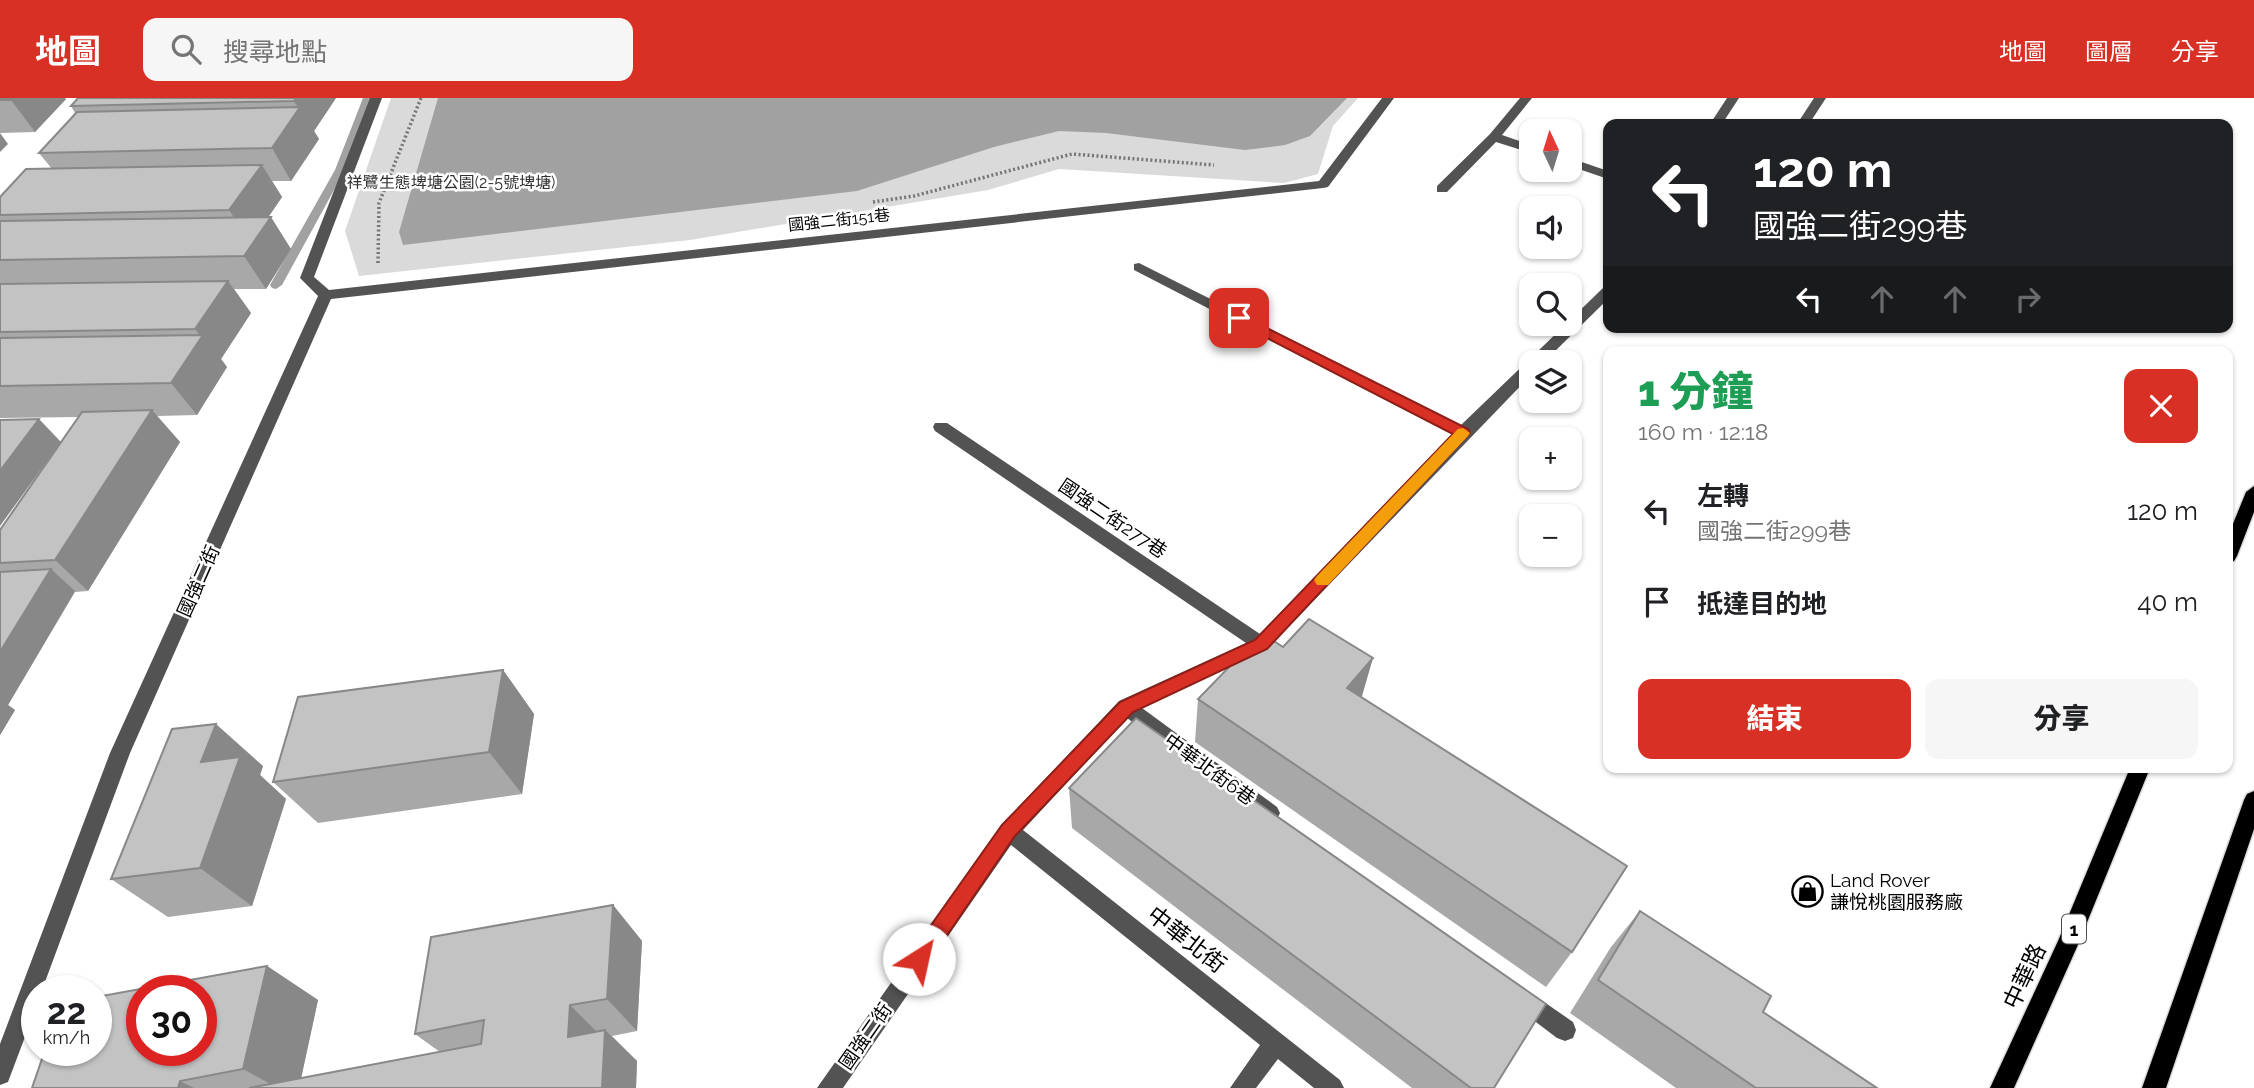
<!DOCTYPE html>
<html lang="zh-TW">
<head>
<meta charset="utf-8">
<style>
  :root { --surface:#fff; --page:#f6f6f6; --text:#202124; --muted:#757577; --accent:#d93025 }
  body { margin:0; font-family:Raleway,"Noto Sans TC",sans-serif; background:var(--page); color:var(--text); height:100vh; display:flex; flex-direction:column; font-size:26px; white-space:nowrap }
  * { box-sizing:border-box; margin:0 }
  p { font-size:23px; color:var(--muted) }
  .icon { flex:none; width:38px; height:38px; fill:none; stroke:currentColor; stroke-width:2; stroke-linecap:round; stroke-linejoin:round }
  .map { position:relative; flex:1; overflow:hidden }
  .sheet { position:absolute; left:1603px; top:248px; width:630px; height:427px; display:flex; flex-direction:column; background:var(--surface); border-radius:14px; box-shadow:0 2px 5px #0004 }
  .sheet>* { flex:none }
  .guide { position:absolute; left:1603px; top:21px; width:630px; height:214px; border-radius:14px; box-shadow:0 2px 5px #0004; background:#202124; color:#fff; overflow:hidden }
  .needle { width:46px; rotate:356deg }
  .tools { position:absolute; left:1519px; top:21px; display:grid; gap:14px }
  .tools a { display:grid; place-items:center; width:63px; height:63px; border-radius:14px; background:var(--surface); box-shadow:0 2px 5px #0004; font-size:35px }
  .speed { position:absolute; left:21px; top:877px; display:flex; gap:14px; font-size:35px; font-weight:700; text-align:center }
  .speed>* { display:grid; place-content:center; width:91px; height:91px; border-radius:50%; background:var(--surface); box-shadow:0 2px 5px #0004; line-height:1 }
  .speed small { font-size:18px; font-weight:400 }
  .speed .limit { border:10px solid #d22; background:#fff; color:#111 }
  .pin { position:absolute; display:grid; place-items:center; width:60px; height:60px; color:#fff; margin:-30px; border-radius:14px; box-shadow:0 4px 10px #0006 }
  .me { position:absolute; width:77px; margin:-38px; rotate:35deg; stroke-linejoin:round; filter:drop-shadow(0 0 5px #0008) }
  .turn { display:flex; align-items:center; gap:24px; height:147px; padding:0 35px; font-size:32px }
  .turn .icon { width:91px; height:91px; stroke-width:2.5 }
  .turn b { display:block; font-size:49px; line-height:60px }
  .lanes { display:flex; align-items:center; height:66px; padding:0 35px; background:#0003; justify-content:center; gap:35px; direction:ltr }
  .lanes .off { opacity:.35 }
  .round { display:grid; place-items:center; flex:none; width:74px; height:74px; border-radius:14px; background:var(--page) }
  .headline { display:flex; align-items:center; justify-content:space-between; height:119px; padding:0 35px }
  h1 { font-size:42px; font-weight:800; line-height:52px; color:#1e9e55 }
  .primary-button { display:flex; gap:14px; margin-top:auto; padding:14px 35px }
  .primary-button a { flex:1; height:80px; border-radius:14px; background:var(--accent); color:#fff; font-size:28px; font-weight:800; line-height:80px; text-align:center }
  .primary-button a+a { background:var(--page); color:var(--text) }
  ul { padding:0; list-style:none }
  li { display:flex; align-items:center; gap:21px; height:91px; padding:0 35px }
  li div { flex:1 }
  li b { display:block; font-size:26px }
  li em { font-style:normal }
  header { display:flex; align-items:center; gap:42px; box-sizing:border-box; height:98px; padding:0 35px; background:var(--accent); color:#fff }
  header strong { font-size:33px }
  nav { display:flex; gap:38px; margin-inline-start:auto; font-size:24px }
  .search { width:490px; height:63px; background:var(--page); display:flex; align-items:center; gap:18px; box-sizing:border-box; padding:0 24px; border-radius:14px; color:var(--muted); font-size:26px }
  .map>svg:first-child { display:block }
  .green { fill:#dadada }
  .water { fill:#a1a1a1 }
  .lines { fill:none; stroke-linecap:round; stroke-linejoin:round }
  .stream { fill:#a1a1a1; fill-rule:evenodd }
  .major-casing { stroke:#dbdbdb; stroke-width:3 }
  .path { stroke:#757575; stroke-width:3.5; stroke-dasharray:2 2.5; stroke-linecap:butt }
  .minor { fill:#535353; fill-rule:evenodd }
  .major { fill:#000; fill-rule:evenodd }
  .wall { fill:#a8a8a8 }
  .shaded-wall { fill:#888 }
  .building { fill:#c3c3c3; stroke:#888; stroke-width:2; fill-rule:evenodd }
  .route { fill:#d93025; stroke:#8d1f18; stroke-width:2 }
  .slow { fill:#f59e0b }
  .labels { text-anchor:middle; dominant-baseline:central; stroke-width:5; stroke-linejoin:round; paint-order:stroke }
  .far-park-label { font-size:16px; fill:#313131; stroke:#fff }
  .far-street-label { font-size:16px; fill:#000; stroke:#fff }
  .shield { fill:#fff; stroke:#4c4c4c; stroke-width:2 }
  .shield-label { font-size:18px; font-weight:bold; fill:#000 }
  .street-label { font-size:19px; fill:#000; stroke:#fff }
  .poi-label { font-size:19px; fill:#000; stroke:#fff; text-anchor:start }
  .near-street-label { font-size:23px; fill:#000; stroke:#fff }
</style>
</head>
<body>
<header>
<strong>地圖</strong>
<div class="search"><svg class="icon" aria-label="search" viewBox="0 0 24 24"><circle cx="10" cy="10" r="6"/><path d="M15 15l6 6"/></svg>搜尋地點</div>
<nav><a>地圖</a><a>圖層</a><a>分享</a></nav>
</header>
<div class="map">
<svg width="2254" height="990" viewBox="0 0 2254 990">
  <rect width="100%" height="100%" fill="#fff"/>
  <path class="green" d="M391,0h967l-25,28 -15,48 -34,9 -225,-14 -71,21 -298,50 -331,36 -14,-45z"/>
  <path class="water" d="M438,0h909l-37,38 -25,9 -40,5 -139,-17 -47,-2 -65,16 -137,44 -454,54 -4,-13z"/>
  <g class="lines">
    <path class="stream" d="M363,0h10l-28,72 -63,115 -6,4 -4,-1 -2,-3 65,-115z"/>
    <defs>
      <g id="major">
        <path d="M2254,388v26l-17,44 -3,5 -6,1v-26l18,-44z"/>
        <path d="M2130,670h20l-73,179 -63,141h-24l68,-147z"/>
        <path d="M2254,693v38l-88,259h-24l102,-288 3,-6z"/>
      </g>
    </defs>
    <use href="#major" class="major-casing"/>
    <g class="path">
      <path d="M873,104l41,-6 158,-42 142,11"/>
      <path d="M378,165l1,-60 42,-105"/>
    </g>
    <g class="minor">
      <path d="M370,0h12l-68,179 15,13 990,-109 63,-83h12l-66,89 -5,1 -992,111 -201,454 -88,237h-5v15l-26,69 -3,8 -8,3v-41l110,-291 208,-457 -18,-18z"/>
      <path d="M1520,0h12l-30,37 29,10v8l-35,-11 -49,50h-10v-6l53,-52z"/>
      <path d="M1727,0h12l-17,26h-12z"/>
      <path d="M1814,0h12l-17,26h-12z"/>
      <path d="M1570,60l38,13v8l-38,-13z"/>
      <path d="M1139,165l322,162 105,-101h4v-4l33,-32 5,-1v12l-64,63h-13v13l-264,274 -125,59 135,99 3,6 -3,6 -7,3 -7,-3 -136,-101 -104,112 317,250 4,8h-30l-36,-29 -22,29h-26l30,-43 -249,-200 -168,243h-26l185,-263 117,-124 127,-58 -311,-212 -2,-4 2,-4h12l313,211 192,-200 -318,-164v-6z"/>
      <path d="M1524,890l49,34 3,8 -3,8 -8,3 -8,-3 -41,-31 -3,-8 3,-8z"/>
    </g>
    <use href="#major" class="major"/>
  </g>
  <g class="wall">
    <path d="M0,0l66,1 -31,33 -35,1z"/>
    <path d="M78,0h258l-22,33 5,8 -28,42h-19l10,16 -14,20 23,32 -25,40h-32l17,24 -30,46 6,8 -30,48 -40,1 23,26 -92,149 -13,1 -67,113 7,5 -15,25v-205l79,-113 -79,1v-221l52,-28 -13,-16 36,-40 -4,-7z"/>
    <path d="M503,572l31,44 -12,80 -204,29 -45,-41z"/>
    <path d="M1362,599l210,255 -26,35 -351,-245 3,-43z"/>
    <path d="M263,668l-3,9 26,24 -34,107 -84,11 -57,-38z"/>
    <path d="M1069,690l425,300h-82l-340,-260z"/>
    <path d="M613,807l29,36 -5,90 -25,5 25,25 -1,27h-604l235,-122 51,34 -17,78 139,-26 -25,-18z"/>
    <path d="M1640,813l123,101 114,76h-201l-106,-75 41,-66z"/>
  </g>
  <g class="shaded-wall">
    <path d="M13,0h52l1,1 -31,33 -24,-32z"/>
    <path d="M296,0h40l-22,33 5,8 -28,42 -19,-33 27,-39 -5,-8z"/>
    <path d="M0,35l8,11 -8,8z"/>
    <path d="M262,67l20,32 -31,46 -22,-33z"/>
    <path d="M271,119l20,32 -25,40 -22,-33z"/>
    <path d="M228,183l23,32 -30,46 6,8 -30,48 -26,-32 30,-46 -6,-8z"/>
    <path d="M152,312l28,32 -92,149 -33,-31z"/>
    <path d="M39,321l22,23 -61,84v-55z"/>
    <path d="M51,471l24,22 -67,114 7,5 -15,25v-83z"/>
    <path d="M1373,560l-13,45 -13,-15z"/>
    <path d="M503,572l31,44 -12,80 -33,-42z"/>
    <path d="M216,626l47,42 -3,9 26,24 -34,107 -52,-38 1,-106z"/>
    <path d="M613,807l29,36 -5,90 -30,-32z"/>
    <path d="M267,868l51,34 -19,88h-21l-35,-19z"/>
    <path d="M570,907l33,33 -35,-1z"/>
    <path d="M605,932l32,31 -1,27h-34z"/>
    <path d="M180,983l14,7h-16z"/>
  </g>
  <g class="building">
    <path d="M0,0h13l-2,2h-11z"/>
    <path d="M78,0h218l-2,3 -223,5z"/>
    <path d="M300,9l-28,41 -233,5 38,-41z"/>
    <path d="M262,67l-33,45 -229,5v-18l26,-28z"/>
    <path d="M271,119l-27,39 -244,4v-39z"/>
    <path d="M228,183l-33,48 -195,3v-48z"/>
    <path d="M203,237l-32,48 -171,3v-48z"/>
    <path d="M152,312l-97,150 -55,3v-33l82,-118z"/>
    <path d="M39,321l-39,52v-51z"/>
    <path d="M51,471l-51,83v-80z"/>
    <path d="M1309,521l64,39 -26,30 280,178 -55,86 -374,-253 64,-66 21,14z"/>
    <path d="M503,572l-14,82 -216,30 25,-85z"/>
    <path d="M1136,620l410,286 -52,84h-23l-402,-300z"/>
    <path d="M216,626l-15,38 39,-5 -40,111 -89,11 61,-150z"/>
    <path d="M613,807l-6,94 -37,6 -2,32 37,-7 -3,58h-353l232,-44 3,-24 -69,14 16,-97z"/>
    <path d="M1640,813l131,85 -8,16 114,76h-121l-158,-108z"/>
    <path d="M267,868l-24,103 -63,12 -2,7h-146l13,-38h51v-53zM142,892h59v60h-59z"/>
  </g>
  <path class="route" d="M1239,216l229,115 2,4 -203,216 -134,63 -118,124 -89,130 -7,3 -7,-3 -3,-7 3,-7 90,-127 118,-123 135,-62 198,-206 -219,-113v-6z"/>
  <path class="slow" d="M1463,330l7,5 -2,3 -140,149h-11l-3,-5 3,-4 141,-147z"/>
  <defs>
    <symbol id="shop-ring" viewBox="-11 -11 22 22"><circle r="9.5" fill="#fff" stroke="#000" stroke-width="1.5"/><path d="M-5-2.5h2.3a2.7 3.5 0 0 1 5.4 0H5L5.5 6h-11ZM-1.5-2.5h3a1.5 2.3 0 0 0-3 0Z" fill="#000"/></symbol>
  </defs>
  <g fill-rule="evenodd">
    <use href="#shop-ring" x="1790" y="776" width="35" height="35"/>
  </g>
  <g class="labels">
    <g class="far-park-label">
      <text x="451" y="84">祥鷺生態埤塘公園(2-5號埤塘)</text>
    </g>
    <g class="far-street-label">
      <text transform="translate(839 122) rotate(-6)">國強二街151巷</text>
    </g>
    <rect class="shield" x="2062" y="816.5" width="24" height="29" rx="5"/>
    <g class="shield-label">
      <text x="2074" y="831">1</text>
    </g>
    <g class="street-label">
      <text transform="translate(1113 420) rotate(34)">國強二街277巷</text>
      <text transform="translate(198 483) rotate(-66)">國強二街</text>
      <text transform="translate(1210 671) rotate(36)">中華北街6巷</text>
      <text transform="translate(865 938) rotate(-55)">國強二街</text>
    </g>
    <g class="poi-label">
      <text x="1830" y="782">Land Rover<tspan x="1830" dy="22">謙悅桃園服務廠</tspan></text>
    </g>
    <g class="near-street-label">
      <text transform="translate(1187 841) rotate(38)">中華北街</text>
      <text transform="translate(2024 878) rotate(-65)">中華路</text>
    </g>
  </g>
</svg>
<div class="tools">
<a><svg class="needle" viewBox="-14 -14 28 28"><path d="M0-13l5 13h-10z" fill="#e53935"/><path d="M0 13l5-13h-10z" fill="#757577"/></svg></a>
<a><svg class="icon" aria-label="sound" viewBox="0 0 24 24"><path d="M4 9h4l5-4v14l-5-4H4zM17 9q2 3 0 6"/></svg></a>
<a><svg class="icon" aria-label="search" viewBox="0 0 24 24"><circle cx="10" cy="10" r="6"/><path d="M15 15l6 6"/></svg></a>
<a><svg class="icon" aria-label="layers" viewBox="0 0 24 24"><path d="M12 4l9 5-9 5-9-5zM3 14l9 5 9-5"/></svg></a>
<a>+</a>
<a>−</a>
</div>
<div class="speed"><div>22<small>km/h</small></div><div class="limit">30</div></div>
<div class="pin" style="left:1239px;top:220px;background:#d93025"><svg class="icon" aria-label="arrive" viewBox="0 0 24 24"><path d="M6 21V4h12l-3 4 3 4H6"/></svg></div>
<svg class="me" style="left:919px;top:861px" viewBox="-20 -20 40 40"><circle r="19" fill="#fff"/><path d="M0-13L10 11 0 6-10 11z" fill="#d93025"/></svg>
<div class="guide">
<div class="turn"><svg class="icon" aria-label="left" viewBox="0 0 24 24"><path d="M17 20v-9H6M10 6l-5 5 5 5"/></svg><div><b>120 m</b>國強二街299巷</div></div>
<div class="lanes"><svg class="icon" aria-label="left" viewBox="0 0 24 24"><path d="M17 20v-9H6M10 6l-5 5 5 5"/></svg><svg class="icon off" aria-label="ahead" viewBox="0 0 24 24"><path d="M12 20V5M6 11l6-6 6 6"/></svg><svg class="icon off" aria-label="ahead" viewBox="0 0 24 24"><path d="M12 20V5M6 11l6-6 6 6"/></svg><svg class="icon off" aria-label="right" viewBox="0 0 24 24"><path d="M7 20v-9h11M14 6l5 5-5 5"/></svg></div>
</div>
<section class="sheet">
<div class="headline"><div><h1>1 分鐘</h1><p>160 m · 12:18</p></div><a class="round" style="background:#d93025;color:#fff"><svg class="icon" aria-label="close" viewBox="0 0 24 24"><path d="M6 6l12 12M18 6L6 18"/></svg></a></div>
<ul>
<li><svg class="icon" aria-label="left" viewBox="0 0 24 24"><path d="M17 20v-9H6M10 6l-5 5 5 5"/></svg><div><b>左轉</b><p>國強二街299巷</p></div><em>120 m</em></li>
<li><svg class="icon" aria-label="arrive" viewBox="0 0 24 24"><path d="M6 21V4h12l-3 4 3 4H6"/></svg><div><b>抵達目的地</b></div><em>40 m</em></li>
</ul>
<div class="primary-button"><a>結束</a><a>分享</a></div>
</section>
</div>
</body>
</html>
